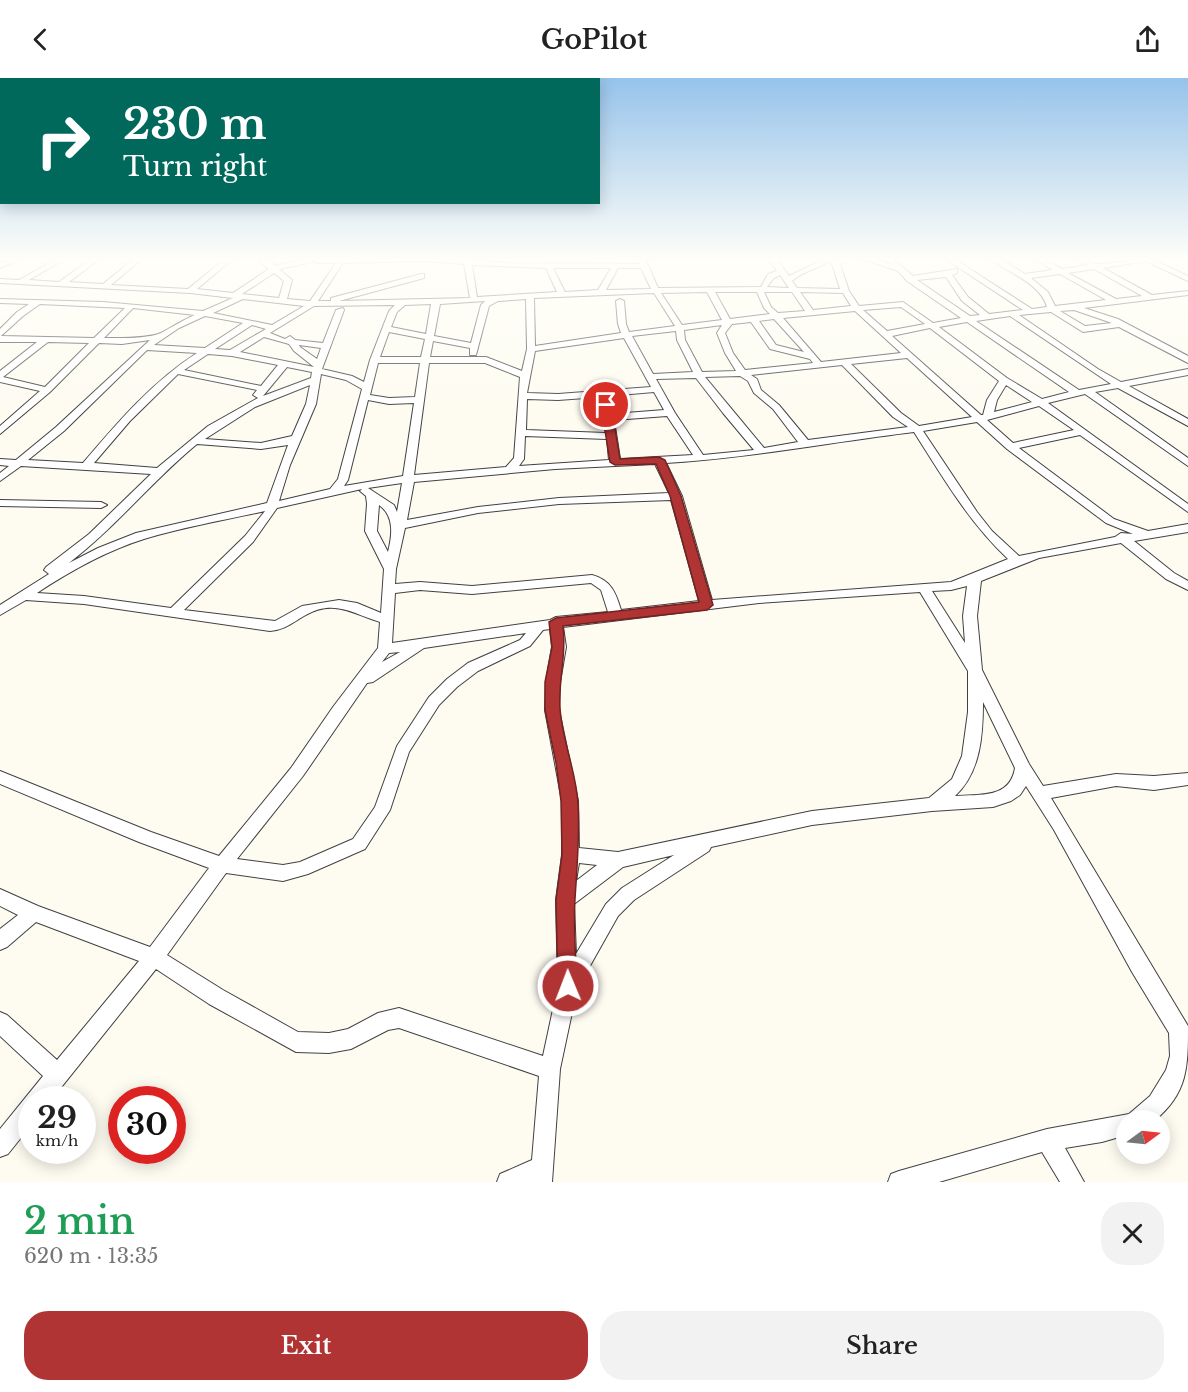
<!DOCTYPE html>
<html lang="en">
<head>
<meta charset="utf-8">
<style>
  :root { --surface:#fff; --page:#f2f2f2; --text:#222; --muted:#767676; --accent:#b13434 }
  body { margin:0; font-family:"Libre Baskerville",serif; background:var(--page); color:var(--text); height:100vh; display:flex; flex-direction:column; font-size:22px; white-space:nowrap }
  * { box-sizing:border-box; margin:0 }
  p { font-size:20px; color:var(--muted) }
  .icon { flex:none; width:33px; height:33px; fill:none; stroke:currentColor; stroke-width:2; stroke-linecap:round; stroke-linejoin:round }
  .map { position:relative; height:1104px; overflow:hidden }
  .sheet { display:flex; flex-direction:column; background:var(--surface); flex:1 }
  .sheet>* { flex:none }
  .top-card { position:absolute; left:0px; top:0px; width:600px; height:126px; box-shadow:0 3px 15px #0003; background:#00695c; color:#fff; overflow:hidden }
  .needle { width:39px; rotate:75deg }
  .tools { position:absolute; left:1116px; top:1032px; display:grid; gap:12px }
  .tools a { display:grid; place-items:center; width:54px; height:54px; border-radius:50%; background:var(--surface); box-shadow:0 3px 15px #0003; font-size:30px }
  .speed { position:absolute; left:18px; top:1008px; display:flex; gap:12px; font-size:30px; font-weight:700; text-align:center }
  .speed>* { display:grid; place-content:center; width:78px; height:78px; border-radius:50%; background:var(--surface); box-shadow:0 3px 15px #0003; line-height:1 }
  .speed small { font-size:15px; font-weight:400 }
  .speed .limit { border:9px solid #d22; background:#fff; color:#111 }
  .pin { position:absolute; display:grid; place-items:center; width:51px; height:51px; color:#fff; margin:-26px; border:3px solid #fff; border-radius:50%; box-shadow:0 2px 6px #0007 }
  .me { position:absolute; width:66px; margin:-33px; rotate:359deg; stroke-linejoin:round; filter:drop-shadow(0 0 4px #0008) }
  .turn { display:flex; align-items:center; gap:21px; height:126px; padding:0 24px; font-size:27px }
  .turn .icon { width:78px; height:78px; stroke-width:2.5 }
  .turn b { display:block; font-size:42px; line-height:51px }
  .round { display:grid; place-items:center; flex:none; width:63px; height:63px; border-radius:24px; background:var(--page) }
  .head { display:flex; align-items:center; justify-content:space-between; height:102px; padding:0 24px }
  h1 { font-size:36px; font-weight:600; line-height:45px; color:#1e9e55 }
  .action { display:flex; gap:12px; margin-top:auto; padding:12px 24px }
  .action a { flex:1; height:69px; border-radius:24px; background:var(--accent); color:#fff; font-size:24px; font-weight:600; line-height:69px; text-align:center }
  .action a+a { background:var(--page); color:var(--text) }
  header { display:flex; justify-content:space-between; align-items:center; height:78px; padding:0 24px; background:var(--surface); font-size:27px; font-weight:600 }
  .map>svg:first-child { display:block }
  .lines { fill:none; stroke-linecap:round; stroke-linejoin:round }
  .minor-casing { stroke:#414141; stroke-width:2 }
  .minor { fill:#fff; fill-rule:evenodd }
  .route { fill:#b13434; stroke:#732222; stroke-width:1.5 }
</style>
</head>
<body>
<header><svg class="icon" aria-label="back" viewBox="0 0 24 24"><path d="M15 5l-7 7 7 7"/></svg>GoPilot<svg class="icon" aria-label="share" viewBox="0 0 24 24"><path d="M12 15V3M7 8l5-5 5 5M5 13v7h14v-7"/></svg></header>
<div class="map">
<svg width="1188" height="1104" viewBox="0 0 1188 1104">
  <rect width="100%" height="100%" fill="#fefcf1"/>
  <g class="lines">
    <defs>
      <g id="minor">
        <path d="M13,180h10l-23,10v-5z"/>
        <path d="M58,180h9l-38,22 30,2 33,-24h9l-32,24 34,2 32,-26h8l-32,27 77,4 38,-31h8l-37,31 36,4 36,-24 -7,-5 -2,-6h8l7,8 36,-8 3,2 -1,2 -34,7 13,11 -5,19 23,2 26,-38h-19l-1,-2 4,-2 151,-1v2l38,3 131,1 -3,-6h8l13,30 103,-1 7,-13 9,-3 -9,-13h8l13,18 38,-18h11l11,33 10,15 44,-4 30,21 28,-5 -54,-37 -9,-10 -38,-13h11l20,7 -7,-7h8l21,18 44,-7v4l-5,2 16,22 21,17 34,-4 -79,-52h9l79,51 15,-2c-7,-25 -39,-33 -57,-49h9l26,16 28,-4 -20,-12h9l20,11 26,-4 -12,-7c9,0 15,6 23,6 19,0 37,-6 57,-6l-2,2 34,16v5l-42,-20 -43,7 49,27 36,-4v4l-104,13 34,11 70,37v7l-69,-36 -36,5 -32,-20 -32,3 79,54 23,13 67,-13v6l-59,11 59,33v7l-70,-38 -23,4 93,66v8l-103,-72 -37,9 140,101v8l-108,-77 -61,13 95,71 34,12 40,-7v8l-54,9 40,32 14,8v9l-22,-11 -45,-36 -82,15 -58,23 -4,35 5,54 47,94 14,22 73,-12 38,2 34,-3v12l-34,5 -38,-4 -65,12 137,228c0,40 0,67 -33,94h-29v15l-24,7 -37,6 19,34h-24l-18,-30 -103,30h-51l3,-8 8,-3 148,-42 82,-15 21,-18 16,-26 4,-14 -1,-23 -37,-61 -78,-142 -28,-44 -6,9 -9,6 -18,6 -61,4 -120,14 -101,22 -2,4 -75,49 -16,16 -41,73 -17,80 -8,113h-55l3,-8 32,-14 7,-84 -140,-48 -11,2 -37,19 -22,4 -33,-1 -87,-48 -53,-35 -105,131h-19v24l-24,30 -8,3v-28l43,-53 -43,-40v-24l7,3 50,45 82,-99 -103,-39 -29,25 -7,3v-21l18,-14 -18,-9v-17l38,17 112,41 59,-79 -70,-26 -139,-58v-13l151,61 68,24 72,-88 42,-61 45,-59 2,-26c-27,-8 -46,-24 -76,-6 -12,7 -20,14 -34,15l-186,-27 -58,-4 -26,15v-10l49,-31 -5,-4 2,-3 43,-33 62,-60 -130,-8 -21,15v-8l9,-7 -9,-1v-6l16,1 40,-33 94,-87 -28,4 -23,-1 -49,49 -50,42v-8l40,-35 -40,-9v-11l37,-29h-37v-13l17,-17 12,-8 -29,-1v-4l103,3 100,9 30,-13 -43,-5 -190,-10v-4l19,1zM424,183l40,3 6,34 -131,3 85,-23v-4h-3l-90,24v3h-13l25,-38zM831,183l9,28 -43,-1 -5,-7 8,-6zM472,187l74,3 11,24 -80,5zM553,190h58l-13,22 -33,2zM618,190h23l10,21 -45,1zM1094,191l48,27 -26,3 -48,-26zM274,195l10,8 -5,17 -37,-4zM1060,196l46,26 -51,6 -7,-14 -17,-14zM780,197l9,13 -22,-1 7,-9zM946,199l16,24 18,14 -10,1 -53,-36zM707,214l15,28 -40,5 -21,-32zM715,214h42l7,16 6,6 -40,5zM764,214h28l13,19 -27,2 -7,-6zM800,214l43,1 8,13 -38,4zM654,215l21,33 -46,6 -3,-8 -2,-23 -4,-2 -4,2 2,23 3,9 -86,13 -1,-48zM243,221l61,7 -32,19 -59,-12zM526,221l1,50 -5,22 -36,-14h-56l3,-16 37,7v7h6l13,-49 9,-5zM485,223l-4,4 -10,38 -37,-7 6,-32zM40,226l85,4 -31,30 -93,-2 22,-20zM431,226l-5,30 -35,-7 6,-15 8,-7zM395,227l-6,6 -19,49 -6,22 -12,-6 -30,-7 22,-59 -1,-2 -7,2 -13,33 -28,-3 -5,-4 -5,3 -15,-6 44,-27zM901,229l24,17 -38,7 -24,-21zM133,230l62,7c-12,5 -23,12 -34,18 -14,6 -42,5 -57,5zM1074,232l38,13 -27,3 -25,-15zM855,233l46,42 -80,9 -38,-44zM205,238l38,7 -38,25 -51,-3 25,-17zM1010,238l101,68 -32,6 -103,-69zM774,241l30,33 -28,-7 -17,-24zM751,244l19,27 40,10 3,4 -68,7 -12,-17 -8,-20 7,-9zM967,244l102,70 -27,7 -35,-21 -68,-51zM252,247l14,4 -36,21 -15,-1zM722,247l-5,8 8,20 11,18 -34,1 -17,-32 -1,-10zM930,250l69,53 -12,19 -4,15h-2l-89,-79zM676,253l1,9 16,32 -40,2 -21,-38zM389,254l36,7 -4,18h-41zM264,259l25,7 5,7 20,16 -74,-15zM624,260l27,49 -93,7 -31,-1 8,-42zM48,264l41,1 -44,44 -42,-10zM299,267l22,3 -4,11 -17,-12zM147,272l50,3c-45,29 -79,69 -114,110l-55,-3 36,-29zM208,276l24,2 46,9 -17,21 -77,-16zM907,280l65,59 -53,9 -18,-13 -50,-49zM378,285h42l-5,34 -26,1 -19,-3zM429,285h56l35,14 -6,81 -8,9 -92,8zM842,287l51,52 15,10 -100,13 -29,-35 -18,-15 -4,-11 -6,-4zM287,289l25,5 -1,6 -48,18zM178,296l79,16 -4,5 5,3 -50,28 -51,42 -63,-5 36,-42zM321,296l25,6 16,9 -24,90 -8,10 -51,12 11,-36 26,-61zM740,298l8,5 6,12 19,16 25,33 -34,6 -59,-71zM696,300l27,35 31,37 -51,5 -28,-42 -19,-34zM310,307l-4,19 -14,32 -31,7 -56,-4 50,-32zM1006,307l26,17 -38,10 3,-12zM654,314l10,18 -51,4 -5,-18zM599,319l7,36 -80,-3 1,-31 31,1zM368,322l21,4 25,-1 -11,73 -59,10 4,-6zM1039,328l35,24 -61,13 -26,-23zM667,338l26,39 -73,4 -6,-39zM977,344l30,27 99,74 27,11 -12,-1 -6,4 -96,19 -27,-25 -15,-19 -54,-81zM914,354c30,47 54,89 94,127l-57,23 -239,18 -30,-104 -16,-33c83,-5 165,-21 248,-31zM525,358l82,3 2,21 -90,6 5,-7zM197,366l64,5 27,-4 -21,58 -131,30 -38,15 -29,15c47,-36 83,-82 128,-119zM655,386l14,29 -110,5 -81,9 -71,13 7,-38 141,-13zM402,405l-5,29 -3,-7 -26,-17zM362,411l-2,2 6,5 1,8 -2,27 19,38 -3,44 -24,-10 -18,-3 -37,6 -27,15 -91,-11 69,-68 24,-34zM671,422l28,101 -78,9c-5,-17 -10,-30 -29,-35l-120,11 -52,-4 -25,2 1,-15 9,-41 73,-15 81,-9zM379,427c16,11 13,31 9,47l-11,-21zM265,433l-20,25 -74,72 -87,-12 -47,-3c33,-22 69,-42 107,-54 39,-12 81,-19 121,-28zM591,505l10,7 7,22 -52,5 -6,3 -158,23 3,-50 25,-3 52,4zM967,508l-4,30 2,27 -33,-52 19,-1zM920,514l48,79v41l-6,44 -10,23 -23,19 -117,13 -194,41 -39,-4 -1,-47 -19,-91 1,-28 6,-35 -3,-20 196,-24zM550,551l2,18 -6,35 -1,28 17,91v54l-6,45 2,86 -15,70 -144,-48 -21,5 -30,16 -19,4 -31,-1 -75,-42 -56,-35 59,-82 57,8 25,-7 57,-25 25,-39 19,-58 30,-47 18,-18 21,-16 52,-25 13,-16zM526,555l-6,7 -52,23 -21,16 -18,18 -32,49 -22,61 -22,32 -53,23 -17,3 -46,-6 66,-83 64,-93 6,-1 51,-34zM400,574l-18,10 7,-9zM983,624l32,66c-5,31 -35,26 -60,28 26,-24 28,-62 28,-94zM674,777l-52,33 -16,16 -30,50 -2,-50 49,-37zM579,785l18,2 -21,16z"/>
        <path d="M0,422l101,2 6,3 -6,3 -101,-2z"/>
      </g>
    </defs>
    <use href="#minor" class="minor-casing"/>
    <use href="#minor" class="minor"/>
  </g>
  <linearGradient id="sky" x2="0" y2="1"><stop stop-color="#96c3eb"/><stop offset="0.54" stop-color="#fffef9"/><stop offset="1" stop-color="#fffef9" stop-opacity="0"/></linearGradient>
  <rect width="1188" height="335" fill="url(#sky)"/>
  <path class="route" d="M606,324l5,3 9,54 39,-2 6,3 16,36 32,109 -6,5 -144,16c4,28 -5,54 -3,82 2,32 16,63 18,95 2,32 -1,63 -3,96 -2,28 1,58 2,87l-2,7 -7,2 -7,-2 -3,-7 -2,-86 6,-45 -1,-54 -5,-38 -11,-53v-28l7,-35 -3,-25 7,-4 143,-16 -29,-106 -14,-32 -41,1 -5,-3 -9,-57z"/>
</svg>
<div class="tools">
<a><svg class="needle" viewBox="-14 -14 28 28"><path d="M0-13l5 13h-10z" fill="#e53935"/><path d="M0 13l5-13h-10z" fill="#767676"/></svg></a>
</div>
<div class="speed"><div>29<small>km/h</small></div><div class="limit">30</div></div>
<div class="pin" style="left:606px;top:327px;background:#d93025"><svg class="icon" aria-label="arrive" viewBox="0 0 24 24"><path d="M6 21V4h12l-3 4 3 4H6"/></svg></div>
<svg class="me" style="left:568px;top:908px" viewBox="-20 -20 40 40"><circle r="17" fill="#b13434" stroke="#fff" stroke-width="3"/><path d="M0-11L8 9 0 5-8 9z" fill="#fff"/></svg>
<div class="top-card">
<div class="turn"><svg class="icon" aria-label="right" viewBox="0 0 24 24"><path d="M7 20v-9h11M14 6l5 5-5 5"/></svg><div><b>230 m</b>Turn right</div></div>
</div>
</div>
<section class="sheet">
<div class="head"><div><h1>2 min</h1><p>620 m · 13:35</p></div><a class="round"><svg class="icon" aria-label="close" viewBox="0 0 24 24"><path d="M6 6l12 12M18 6L6 18"/></svg></a></div>
<div class="action"><a>Exit</a><a>Share</a></div>
</section>
</body>
</html>
